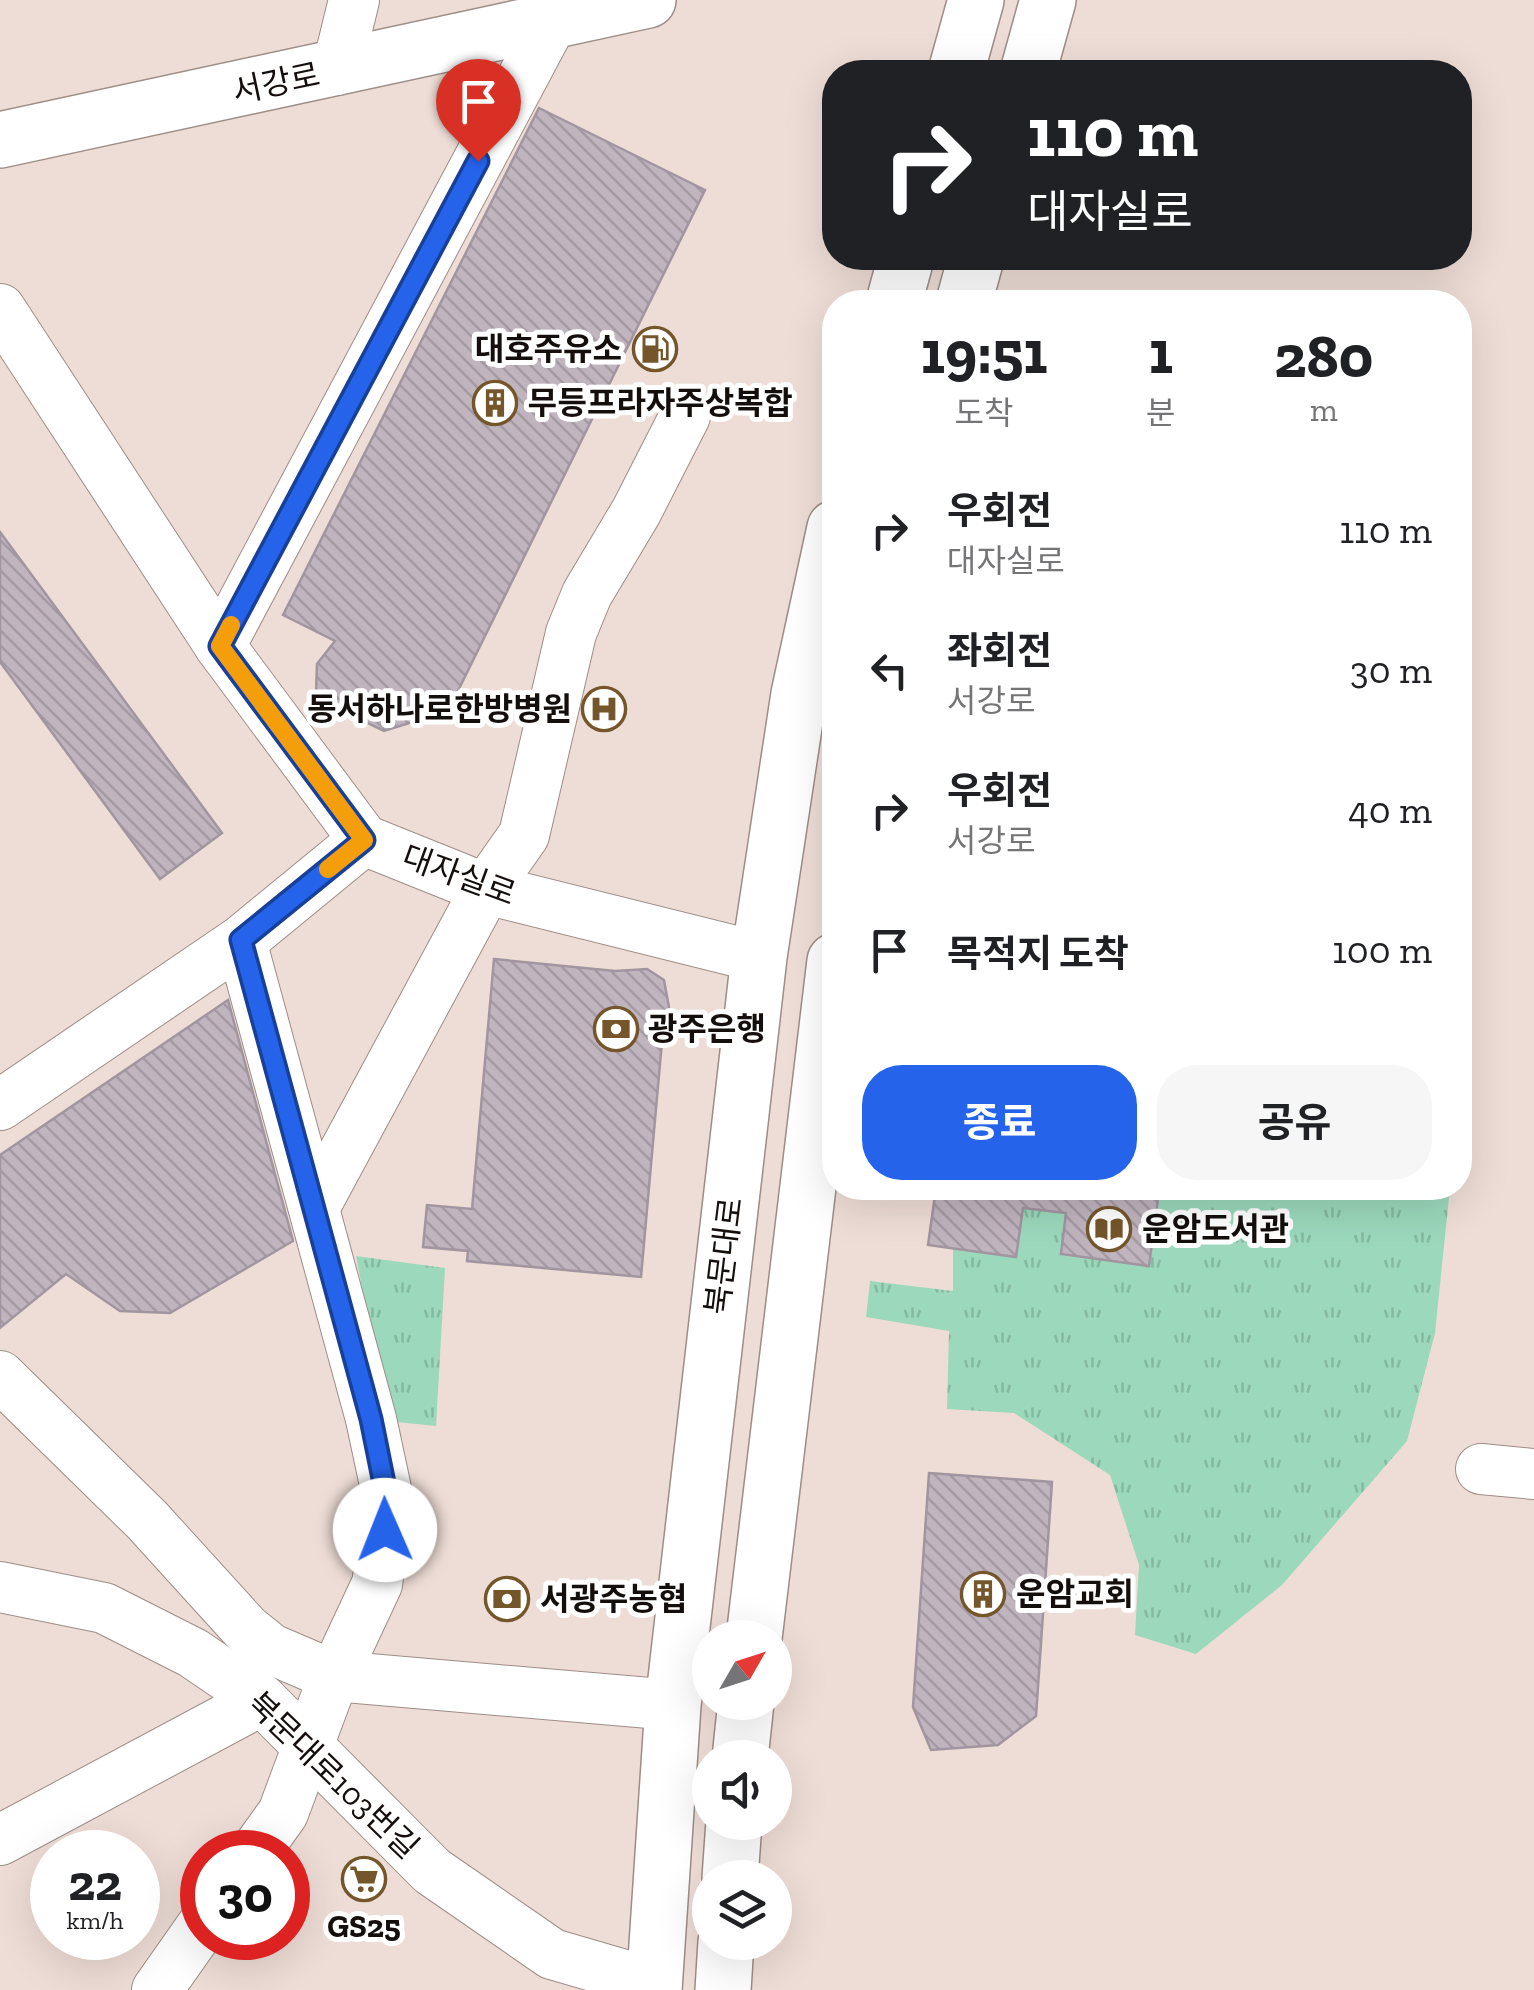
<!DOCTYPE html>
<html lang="ko">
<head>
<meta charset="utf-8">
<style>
  :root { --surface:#fff; --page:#f6f6f6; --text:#202124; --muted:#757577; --accent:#2563eb }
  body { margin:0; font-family:"Zilla Slab","Noto Sans KR",serif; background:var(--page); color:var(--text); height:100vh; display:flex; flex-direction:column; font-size:38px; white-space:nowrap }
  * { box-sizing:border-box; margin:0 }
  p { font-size:32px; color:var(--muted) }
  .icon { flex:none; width:55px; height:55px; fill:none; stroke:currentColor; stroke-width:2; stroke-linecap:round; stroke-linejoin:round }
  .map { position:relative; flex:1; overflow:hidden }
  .details { position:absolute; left:822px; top:290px; width:650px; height:910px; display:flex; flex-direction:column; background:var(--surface); border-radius:40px; box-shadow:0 10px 40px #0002 }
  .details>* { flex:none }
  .top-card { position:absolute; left:822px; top:60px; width:650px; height:210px; border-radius:40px; box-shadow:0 10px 40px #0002; background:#202124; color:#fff; overflow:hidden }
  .needle { width:65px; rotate:51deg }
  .fabs { position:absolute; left:692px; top:1620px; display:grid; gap:20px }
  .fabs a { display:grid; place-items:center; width:100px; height:100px; border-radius:50%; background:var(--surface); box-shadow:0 10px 40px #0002; font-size:50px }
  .speed { position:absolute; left:30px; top:1830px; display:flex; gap:20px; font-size:50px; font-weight:700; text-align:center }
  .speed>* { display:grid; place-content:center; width:130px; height:130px; border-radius:50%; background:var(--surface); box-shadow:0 10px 40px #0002; line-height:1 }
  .speed small { font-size:25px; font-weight:400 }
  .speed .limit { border:15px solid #d22; background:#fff; color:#111 }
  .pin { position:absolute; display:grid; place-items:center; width:85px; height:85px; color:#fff; margin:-102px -42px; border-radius:50% 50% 50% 0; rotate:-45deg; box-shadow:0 0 10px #0007 }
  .pin .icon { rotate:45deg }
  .me { position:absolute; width:110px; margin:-55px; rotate:359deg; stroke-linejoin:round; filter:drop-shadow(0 0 8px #0008) }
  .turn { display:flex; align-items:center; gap:35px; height:210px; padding:0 40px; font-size:45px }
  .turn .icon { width:130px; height:130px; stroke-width:2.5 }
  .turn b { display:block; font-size:70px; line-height:85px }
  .eta { display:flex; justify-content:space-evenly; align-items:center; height:170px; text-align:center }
  .eta b { font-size:60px; font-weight:700; line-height:70px }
  .primary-button { display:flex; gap:20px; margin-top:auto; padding:20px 40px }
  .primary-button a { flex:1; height:115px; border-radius:40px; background:var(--accent); color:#fff; font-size:40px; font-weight:700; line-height:115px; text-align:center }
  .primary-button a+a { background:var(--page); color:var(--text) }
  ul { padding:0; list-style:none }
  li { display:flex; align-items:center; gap:30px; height:140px; padding:0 40px }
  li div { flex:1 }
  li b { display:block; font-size:38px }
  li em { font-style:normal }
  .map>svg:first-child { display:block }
  .park { fill:url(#park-tufts) }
  .building { fill:url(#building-back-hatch); stroke:#a195a0; stroke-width:2.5 }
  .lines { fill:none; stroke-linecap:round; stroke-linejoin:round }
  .minor-casing { stroke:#9d8d87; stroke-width:52 }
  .major-casing { stroke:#9d8d87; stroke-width:58 }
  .minor { stroke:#fff; stroke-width:50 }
  .major { stroke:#fff; stroke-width:55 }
  .route-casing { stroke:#184099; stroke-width:25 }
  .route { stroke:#2563eb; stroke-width:18 }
  .slow { stroke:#f59e0b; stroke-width:18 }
  .labels { text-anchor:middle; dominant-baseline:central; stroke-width:10; stroke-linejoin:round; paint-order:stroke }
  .street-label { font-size:32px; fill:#140e0c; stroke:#fff }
  .poi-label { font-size:32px; font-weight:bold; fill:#140e0c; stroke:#fff; text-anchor:start }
</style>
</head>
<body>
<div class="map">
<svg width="1534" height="1990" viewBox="0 0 1534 1990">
  <defs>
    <pattern id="park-tufts" width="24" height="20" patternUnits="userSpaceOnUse" patternTransform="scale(2.5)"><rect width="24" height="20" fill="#9bd8bc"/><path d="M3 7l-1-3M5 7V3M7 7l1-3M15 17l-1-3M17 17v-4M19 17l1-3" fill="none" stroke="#85b8a0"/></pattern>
    <pattern id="building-back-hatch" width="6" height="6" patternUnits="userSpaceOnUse" patternTransform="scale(2.5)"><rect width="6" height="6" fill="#c0b4bf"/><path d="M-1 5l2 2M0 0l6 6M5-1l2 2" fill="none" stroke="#a49aa3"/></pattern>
  </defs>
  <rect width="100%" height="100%" fill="#eeddd6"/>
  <g class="park">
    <path d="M1129,1188h321l-15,145 -28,108 -125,144 -86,69 -61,-19 4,-70 -29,-90 -96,-62 -67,-4 2,-78 -83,-14 4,-36 83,10v-42l63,8 7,-49 43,5 -4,42 87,11 10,-74z"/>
    <path d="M356,1256l89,12 -9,158 -49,-5z"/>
  </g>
  <g class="building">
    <path d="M539,108l166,82 -257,521 -64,20 -56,-27 -12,-12 1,-28 18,-23 -52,-26z"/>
    <path d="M0,532l222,301 -62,46 -160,-217z"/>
    <path d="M494,959l121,12 32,-2 17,11 5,27 -5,12 -23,258 -174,-16 1,-10 -45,-4 4,-42 45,4z"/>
    <path d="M228,1000l65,241 -123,72 -50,-2 -54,-37 -66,54v-173z"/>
    <path d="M936,1188l223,3 -10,75 -88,-12 5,-41 -43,-5 -7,49 -88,-12z"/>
    <path d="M929,1473l123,9 -16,234 -38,29 -67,5 -18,-43z"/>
  </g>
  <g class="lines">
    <defs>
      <g id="minor">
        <path d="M337,70l17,-70"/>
        <path d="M0,309l220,337 144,194"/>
        <path d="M220,646l332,-624"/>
        <path d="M241,941l130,478 18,84 -12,81 -43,92 -51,137 -28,39"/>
        <path d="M0,1105l241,-164 123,-101 122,49 273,68"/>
        <path d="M314,1208l172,-319 38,-54 47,-202 16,-39 49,-82 49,-96"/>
        <path d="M0,1376l147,144 99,109 25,20 63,27 339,29"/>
        <path d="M1481,1469l53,5"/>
        <path d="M0,1587l104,21 89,45 69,47 170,171 120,83 103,30"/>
        <path d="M0,1840l262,-140"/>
        <path d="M157,1990l45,-64"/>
      </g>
      <g id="major">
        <path d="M956,72l20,-72"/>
        <path d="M1028,72l20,-72"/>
        <path d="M0,140l648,-140"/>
        <path d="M894,302l12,-44"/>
        <path d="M964,302l12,-44"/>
        <path d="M754,1638l81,-677"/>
        <path d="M740,1758l6,-56"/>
        <path d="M730,1878l4,-56"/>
        <path d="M654,1990l19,-285 86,-748 40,-263 36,-166"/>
        <path d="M723,1990l3,-48"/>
      </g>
    </defs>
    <use href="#minor" class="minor-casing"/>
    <use href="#major" class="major-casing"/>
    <use href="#minor" class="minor"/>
    <use href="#major" class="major"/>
  </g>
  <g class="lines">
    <defs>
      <path id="route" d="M385,1530l3,-27 -17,-84 -130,-479 123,-100 -144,-194 258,-485"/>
    </defs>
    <use href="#route" class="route-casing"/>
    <use href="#route" class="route"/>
    <path class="slow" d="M231,625l-11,21 144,194 -36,29"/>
  </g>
  <defs>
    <symbol id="fuel-ring" viewBox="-11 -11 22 22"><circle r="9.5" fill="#fff" stroke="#75562b" stroke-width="1.5"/><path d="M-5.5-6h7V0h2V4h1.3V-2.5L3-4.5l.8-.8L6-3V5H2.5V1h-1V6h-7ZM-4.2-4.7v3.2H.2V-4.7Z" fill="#75562b"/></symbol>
    <symbol id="building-ring" viewBox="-11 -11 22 22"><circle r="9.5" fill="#fff" stroke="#75562b" stroke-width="1.5"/><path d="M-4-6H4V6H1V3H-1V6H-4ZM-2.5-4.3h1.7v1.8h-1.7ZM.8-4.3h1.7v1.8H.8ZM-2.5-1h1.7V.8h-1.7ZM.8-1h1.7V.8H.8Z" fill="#75562b"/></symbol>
    <symbol id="hospital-ring" viewBox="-11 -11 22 22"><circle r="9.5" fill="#fff" stroke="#75562b" stroke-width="1.5"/><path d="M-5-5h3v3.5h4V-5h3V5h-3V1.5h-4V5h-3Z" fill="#75562b"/></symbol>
    <symbol id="bank-ring" viewBox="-11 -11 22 22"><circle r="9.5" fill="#fff" stroke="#75562b" stroke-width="1.5"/><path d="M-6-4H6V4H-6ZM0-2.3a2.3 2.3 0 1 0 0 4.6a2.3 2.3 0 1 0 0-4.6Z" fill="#75562b"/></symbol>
    <symbol id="library-ring" viewBox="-11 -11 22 22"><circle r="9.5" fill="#fff" stroke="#75562b" stroke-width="1.5"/><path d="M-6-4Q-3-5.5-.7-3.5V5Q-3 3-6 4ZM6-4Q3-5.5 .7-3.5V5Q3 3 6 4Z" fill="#75562b"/></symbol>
    <symbol id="supermarket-ring" viewBox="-11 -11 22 22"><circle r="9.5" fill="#fff" stroke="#75562b" stroke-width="1.5"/><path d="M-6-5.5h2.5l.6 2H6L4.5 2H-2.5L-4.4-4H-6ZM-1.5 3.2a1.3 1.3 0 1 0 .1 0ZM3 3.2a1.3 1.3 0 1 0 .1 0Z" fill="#75562b"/></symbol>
  </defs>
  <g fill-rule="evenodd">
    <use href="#fuel-ring" x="630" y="324" width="50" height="50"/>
    <use href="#building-ring" x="470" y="378" width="50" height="50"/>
    <use href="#hospital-ring" x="579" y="684" width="50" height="50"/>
    <use href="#bank-ring" x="591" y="1004" width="50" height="50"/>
    <use href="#library-ring" x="1084" y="1204" width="50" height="50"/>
    <use href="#building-ring" x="958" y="1569" width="50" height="50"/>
    <use href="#bank-ring" x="482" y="1574" width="50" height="50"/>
    <use href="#supermarket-ring" x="339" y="1854" width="50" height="50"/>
  </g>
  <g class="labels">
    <g class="street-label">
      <text transform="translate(276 83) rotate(-12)">서강로</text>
      <text transform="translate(459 875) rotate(20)">대자실로</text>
      <text transform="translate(724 1256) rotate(-83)">북문대로</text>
      <text transform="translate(333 1775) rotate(44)">북문대로103번길</text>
    </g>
    <g class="poi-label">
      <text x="622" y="349" text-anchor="end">대호주유소</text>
      <text x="528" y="403">무등프라자주상복합</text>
      <text x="572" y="709" text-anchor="end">동서하나로한방병원</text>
      <text x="648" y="1029">광주은행</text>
      <text x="1142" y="1229">운암도서관</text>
      <text x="1016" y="1594">운암교회</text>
      <text x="540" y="1599">서광주농협</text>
      <text x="364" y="1926" text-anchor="middle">GS25</text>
    </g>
  </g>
</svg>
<div class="fabs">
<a><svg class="needle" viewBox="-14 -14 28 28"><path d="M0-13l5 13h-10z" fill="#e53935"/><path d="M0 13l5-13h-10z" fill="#757577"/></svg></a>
<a><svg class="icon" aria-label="sound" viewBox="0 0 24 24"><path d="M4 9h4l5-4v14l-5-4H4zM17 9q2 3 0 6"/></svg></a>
<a><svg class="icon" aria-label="layers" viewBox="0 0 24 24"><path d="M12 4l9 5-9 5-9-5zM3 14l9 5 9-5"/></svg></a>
</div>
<div class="speed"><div>22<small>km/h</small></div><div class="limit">30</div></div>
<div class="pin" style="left:478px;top:161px;background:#d93025"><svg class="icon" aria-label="arrive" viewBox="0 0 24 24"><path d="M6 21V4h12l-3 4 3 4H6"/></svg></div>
<svg class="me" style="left:385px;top:1530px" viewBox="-20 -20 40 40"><circle r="19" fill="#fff"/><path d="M0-13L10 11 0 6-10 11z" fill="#2563eb"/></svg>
<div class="top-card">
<div class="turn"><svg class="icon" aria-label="right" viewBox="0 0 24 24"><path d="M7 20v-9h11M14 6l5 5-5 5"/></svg><div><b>110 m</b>대자실로</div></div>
</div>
<section class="details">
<div class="eta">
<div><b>19:51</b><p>도착</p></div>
<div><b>1</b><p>분</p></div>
<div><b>280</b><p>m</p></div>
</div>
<ul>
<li><svg class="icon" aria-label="right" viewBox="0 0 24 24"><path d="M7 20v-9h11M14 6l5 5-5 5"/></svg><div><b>우회전</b><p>대자실로</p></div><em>110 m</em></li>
<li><svg class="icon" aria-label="left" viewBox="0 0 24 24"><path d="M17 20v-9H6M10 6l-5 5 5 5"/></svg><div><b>좌회전</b><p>서강로</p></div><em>30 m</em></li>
<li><svg class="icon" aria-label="right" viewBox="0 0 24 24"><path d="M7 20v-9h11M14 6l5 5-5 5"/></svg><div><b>우회전</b><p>서강로</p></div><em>40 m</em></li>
<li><svg class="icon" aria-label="arrive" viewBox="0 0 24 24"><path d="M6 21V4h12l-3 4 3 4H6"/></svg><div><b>목적지 도착</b></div><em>100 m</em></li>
</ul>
<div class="primary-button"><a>종료</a><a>공유</a></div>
</section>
</div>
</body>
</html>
